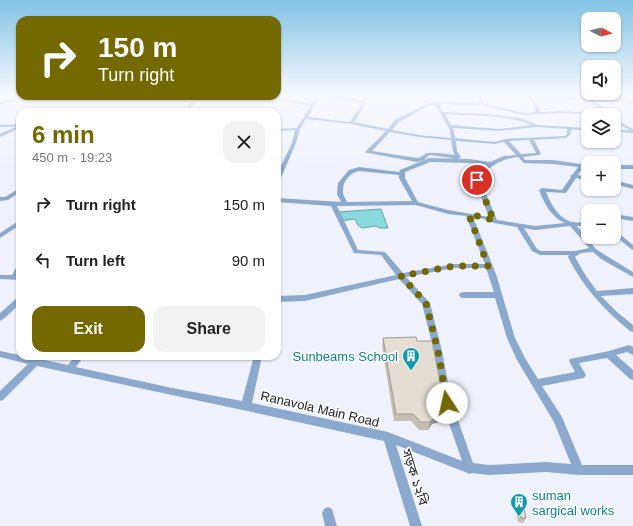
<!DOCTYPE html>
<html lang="en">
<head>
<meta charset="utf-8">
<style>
  :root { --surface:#fff; --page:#f2f2f2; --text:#222; --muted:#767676; --accent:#746800 }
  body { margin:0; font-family:Helvetica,"Noto Sans Bengali",sans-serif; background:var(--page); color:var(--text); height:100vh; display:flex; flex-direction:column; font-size:15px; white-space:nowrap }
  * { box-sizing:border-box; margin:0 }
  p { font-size:13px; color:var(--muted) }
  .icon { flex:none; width:22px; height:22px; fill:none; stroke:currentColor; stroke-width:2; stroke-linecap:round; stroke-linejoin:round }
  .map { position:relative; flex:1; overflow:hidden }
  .panel { position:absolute; left:16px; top:108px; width:265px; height:252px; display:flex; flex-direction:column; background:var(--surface); border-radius:12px; box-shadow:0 1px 3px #0004 }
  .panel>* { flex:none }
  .banner { position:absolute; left:16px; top:16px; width:265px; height:84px; border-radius:12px; box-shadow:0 1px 3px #0004; background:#746800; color:#fff; overflow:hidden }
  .needle { width:26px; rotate:97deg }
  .buttons { position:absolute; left:581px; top:12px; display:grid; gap:8px }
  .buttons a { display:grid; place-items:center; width:40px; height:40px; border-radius:8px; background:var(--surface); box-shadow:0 1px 3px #0004; font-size:20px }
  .pin { position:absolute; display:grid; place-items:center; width:34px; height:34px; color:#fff; margin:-17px; border:2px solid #fff; border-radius:50%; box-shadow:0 1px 4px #0007 }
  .me { position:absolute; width:44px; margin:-22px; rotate:350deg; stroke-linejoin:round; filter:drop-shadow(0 0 3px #0008) }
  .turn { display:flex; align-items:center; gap:14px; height:84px; padding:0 16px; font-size:18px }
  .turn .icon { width:52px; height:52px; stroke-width:2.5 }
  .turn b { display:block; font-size:28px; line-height:34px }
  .round { display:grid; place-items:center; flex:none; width:42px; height:42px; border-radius:12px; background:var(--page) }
  .summary { display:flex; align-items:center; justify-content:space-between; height:68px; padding:0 16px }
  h1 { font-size:24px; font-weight:700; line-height:30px; color:var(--accent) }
  .cta { display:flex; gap:8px; margin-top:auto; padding:8px 16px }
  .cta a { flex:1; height:46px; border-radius:12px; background:var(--accent); color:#fff; font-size:16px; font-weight:700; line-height:46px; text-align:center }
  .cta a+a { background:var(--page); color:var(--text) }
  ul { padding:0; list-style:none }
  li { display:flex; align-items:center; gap:12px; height:56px; padding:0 16px }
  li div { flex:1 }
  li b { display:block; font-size:15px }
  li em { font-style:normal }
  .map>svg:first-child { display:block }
  .water { fill:#89dadf; stroke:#68a1a6 }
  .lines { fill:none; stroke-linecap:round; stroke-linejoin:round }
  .minor { fill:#8ba9cd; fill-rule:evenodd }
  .wall { fill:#c4beb5 }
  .shaded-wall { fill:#a09b94 }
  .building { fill:#e4ddd3; stroke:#a09b94 }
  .route { stroke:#746800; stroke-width:7; stroke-dasharray:0 12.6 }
  .labels { text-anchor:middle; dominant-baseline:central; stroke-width:3; stroke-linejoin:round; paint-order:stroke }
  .near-culture-label { font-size:13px; fill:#0d838f; stroke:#fff; text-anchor:end }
  .near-street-label { font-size:13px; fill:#1b1c20; stroke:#fff }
</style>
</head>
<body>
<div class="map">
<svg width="633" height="526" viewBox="0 0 633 526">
  <rect width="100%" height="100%" fill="#eff2fd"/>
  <path class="water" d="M381,209l7,19h-9l-3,-2 -14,2 -4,-3 -3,-6 -14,2 -3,-9z"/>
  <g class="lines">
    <g class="minor">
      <path d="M26,96h9l-35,8v-2z"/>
      <path d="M199,96h5l-12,10 -4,6h-4l5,-8z"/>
      <path d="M260,96h10l41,8 5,-8h4l-12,21 42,5 12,-19 -42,-7h12l32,5v-5h4l-1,6 -13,20 34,7 7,-9 31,-16 19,-3 13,2h22l-1,-7h4l1,8 41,9 11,-1 -2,-6 -8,-10 63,1 2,1 36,2 6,2v2l-6,-2 -33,-2 16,15 -52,-2 -33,2 -45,-10h-22l-13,-2 -5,3 3,6 42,2 36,4 16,7 51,3v2h-17v4l-5,4 -32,2 7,14 -2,1 -16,2 2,3h28l35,5v4l-6,-1 -4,7 10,2v4l-12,-3 -10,15 -20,-1c5,12 12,26 26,30 5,1 11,0 16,0v4h-11l19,23 9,6 28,17v5l-32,-18 -8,-7 -12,1 -6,4 11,19 11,15 36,-3v6l-32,2 16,16 16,13v7l-3,-1c-26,-21 -47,-44 -62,-74l1,-2h-29l-8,-4 -15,-24 -23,-4 -10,-4 -11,-2 23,57 19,64 10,20 13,21 37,-7 -6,-11 1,-2 39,-8 20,-6 4,2v8l-6,-3 -11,3 17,15v10l-3,-1 -23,-21 -28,5 7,12 -2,3 -42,8 20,31 20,48h51v10h-54l-33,-3 -57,3 -17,-2 -2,1 -74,-29 26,81h-12l-26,-85c-115,-26 -232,-50 -347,-75l-34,34 -3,1v-10l28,-27 -28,-7v-6l20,4v1h5l43,9 7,-9h9l-8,11 96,21 70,13 12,-45h8l-10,47 136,29 74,29 -20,-58 -8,-52 -12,-47 -23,-25 -94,22 -28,1v-6l28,-1 91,-20 -15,-20 -27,-2 -23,-47 -54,-4v-4l64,4 -4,-8 1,-11 11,-13 10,-3 40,5 1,-2 29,-12 40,1 21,3 14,-6 12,-1 -12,-13 -9,2 -39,-3 1,10 4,6 -3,2 -28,-4 -2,1 -4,4 -7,2 -49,-9h-2v-2l20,-20 -35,-7 -45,-5 -6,10 -4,14 -16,37 -3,2v-8l15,-31 3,-13 -18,1v-2l20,-1 13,-22zM531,97l57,2 15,14 -45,-2 -18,1 -2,-6zM437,105l-1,1 14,24 1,8 -32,-3 -27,-5 7,-8 29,-16zM445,114c26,2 62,0 86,11l-32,4 -48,-4zM536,127l31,2v5l-2,2 -60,3 -10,3 -40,-4 -2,-10 46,3zM390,132l29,5 32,3 2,11 2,4c-9,-1 -19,-3 -27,-2 -5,1 -6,5 -11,5l-45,-7zM529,140l7,13 -15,1 -12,-13zM518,157l6,6 29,1 25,3 -5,7 -3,2 1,1 -9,13 -20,-2 -3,2c5,13 12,27 26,33l-30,3 -38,-6 -18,-43c13,-11 21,-18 39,-20zM430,162l39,1 18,2 -14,12 16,40 -41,-7 -30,-8 -13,-24v-6zM359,171l40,4v3l13,23 -65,1c-1,-3 -4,-6 -4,-9 -1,-11 6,-20 16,-22zM416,205l32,9 18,2 19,48h-31l-51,9 -18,-21 -27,-2 -21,-44zM570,226l19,22 -14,3h-34l-4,-2 -13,-21 11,2zM454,268h32l8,24h-31l-3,1 -1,2 1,2 3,1h32l12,40 10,22 37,62 17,42 -25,-2 -57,3 -16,-2 -21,-60 -10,-52 -12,-48 -24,-26z"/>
      <path d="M614,118l19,11v4l-19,-1v-2h15l-15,-9z"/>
      <path d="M20,124v4l-20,9v-3l15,-7h-15v-2z"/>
      <rect x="614" y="165" width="19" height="4"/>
      <path d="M614,180l19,5v4l-19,-5z"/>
      <path d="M20,188v4l-12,8 -8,1v-4h5z"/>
      <path d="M614,214l19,3v4l-19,-3z"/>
      <path d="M20,220v5l-20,13v-5z"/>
      <path d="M614,230l2,1 17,14v5l-2,-1 -17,-14z"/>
      <path d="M17,266h3v14l-20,-1v-4h12z"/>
      <path d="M20,297v7c-5,4 -15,15 -20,17v-8l17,-15z"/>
      <path d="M328,507l4,2 5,17h-12l-3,-13 2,-4z"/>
    </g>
  </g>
  <g class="wall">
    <path d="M383,338l34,3 24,46 -1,6 1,6 7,14 -2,7 -14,4 -4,6h-9l-8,-9h-17l-12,-75z"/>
    <path d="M517,498l9,20 -3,5 -5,-1 -4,-20z"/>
  </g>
  <path class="shaded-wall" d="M448,413l-2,7 -14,4 -4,6 2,-8 4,-5z"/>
  <g class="building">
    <path d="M416,337l1,4h15l9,46h-2l2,12 7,14 -14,4 -4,5h-9l-8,-8h-17l-13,-76z"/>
    <path d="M522,497l4,21h-5l-4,-20z"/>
  </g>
  <linearGradient id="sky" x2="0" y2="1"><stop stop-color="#82c3e4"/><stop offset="0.56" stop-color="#f8f9fe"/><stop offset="1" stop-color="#f8f9fe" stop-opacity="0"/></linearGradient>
  <rect width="633" height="170" fill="url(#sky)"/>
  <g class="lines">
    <path class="route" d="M447,403l-9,-52 -12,-48 -25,-27 53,-10h34l-19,-51 16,2 9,4 -17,-41"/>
  </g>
  <defs>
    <symbol id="building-pin" viewBox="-11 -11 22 30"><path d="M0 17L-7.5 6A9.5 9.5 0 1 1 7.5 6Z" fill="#0f9aa8" stroke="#fff"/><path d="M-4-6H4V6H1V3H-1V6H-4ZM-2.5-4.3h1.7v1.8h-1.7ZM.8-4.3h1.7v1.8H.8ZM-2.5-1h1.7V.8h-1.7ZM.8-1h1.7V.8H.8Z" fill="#fff"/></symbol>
  </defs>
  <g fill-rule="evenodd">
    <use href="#building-pin" x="401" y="346" width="20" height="27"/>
    <use href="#building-pin" x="509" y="492" width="20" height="27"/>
  </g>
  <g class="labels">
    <g class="near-culture-label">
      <text x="398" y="356">Sunbeams School</text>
      <text x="532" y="495" text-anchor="start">suman<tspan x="532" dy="15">sargical works</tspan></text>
    </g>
    <g class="near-street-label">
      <text transform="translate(320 409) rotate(13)">Ranavola Main Road</text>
      <text transform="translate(415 477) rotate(72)">সড়ক ১২বি</text>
    </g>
  </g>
</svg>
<div class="buttons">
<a><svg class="needle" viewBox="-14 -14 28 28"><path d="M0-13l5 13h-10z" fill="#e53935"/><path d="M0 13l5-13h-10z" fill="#767676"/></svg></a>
<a><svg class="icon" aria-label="sound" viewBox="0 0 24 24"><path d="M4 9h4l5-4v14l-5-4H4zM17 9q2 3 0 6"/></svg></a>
<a><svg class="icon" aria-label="layers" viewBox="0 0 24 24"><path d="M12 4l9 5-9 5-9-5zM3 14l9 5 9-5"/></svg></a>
<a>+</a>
<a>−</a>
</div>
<div class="pin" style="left:477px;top:180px;background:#d93025"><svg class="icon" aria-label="arrive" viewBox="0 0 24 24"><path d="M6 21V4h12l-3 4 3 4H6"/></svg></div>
<svg class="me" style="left:447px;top:403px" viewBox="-20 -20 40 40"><circle r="19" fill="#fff"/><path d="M0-13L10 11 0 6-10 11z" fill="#746800"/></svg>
<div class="banner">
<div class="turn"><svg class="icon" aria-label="right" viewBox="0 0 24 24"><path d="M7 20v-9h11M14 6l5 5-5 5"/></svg><div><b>150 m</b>Turn right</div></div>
</div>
<section class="panel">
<div class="summary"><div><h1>6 min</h1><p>450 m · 19:23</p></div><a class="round"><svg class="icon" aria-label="close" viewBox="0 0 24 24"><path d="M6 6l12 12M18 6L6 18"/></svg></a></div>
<ul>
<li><svg class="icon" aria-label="right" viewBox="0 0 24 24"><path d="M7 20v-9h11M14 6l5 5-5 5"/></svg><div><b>Turn right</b></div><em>150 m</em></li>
<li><svg class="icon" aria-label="left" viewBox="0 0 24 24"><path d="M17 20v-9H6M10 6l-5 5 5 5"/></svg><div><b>Turn left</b></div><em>90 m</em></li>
</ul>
<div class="cta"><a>Exit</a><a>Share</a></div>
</section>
</div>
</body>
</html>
